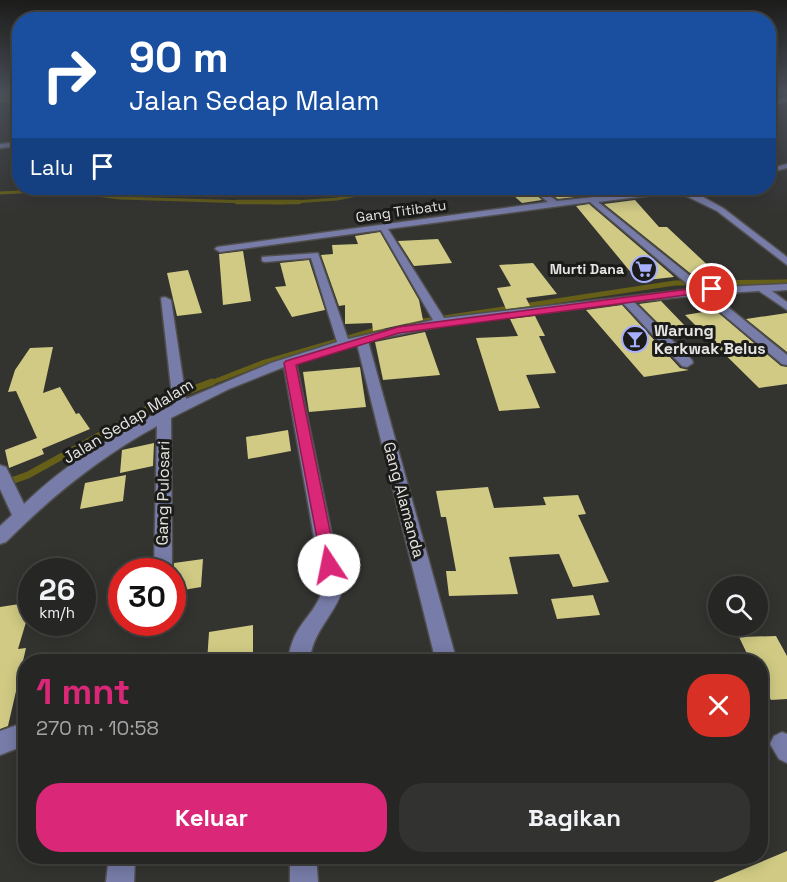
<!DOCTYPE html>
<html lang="id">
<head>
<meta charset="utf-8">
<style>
  :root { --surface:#262624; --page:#323231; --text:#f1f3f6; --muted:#a4a5a6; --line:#424341; --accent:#db2777 }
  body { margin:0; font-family:"Space Grotesk",sans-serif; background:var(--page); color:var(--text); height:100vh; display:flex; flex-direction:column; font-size:22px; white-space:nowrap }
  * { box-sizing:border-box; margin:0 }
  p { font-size:20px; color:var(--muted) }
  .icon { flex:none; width:33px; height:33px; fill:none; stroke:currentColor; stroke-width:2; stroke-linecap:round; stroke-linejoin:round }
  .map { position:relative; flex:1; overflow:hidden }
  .panel { position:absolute; left:18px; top:654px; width:750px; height:210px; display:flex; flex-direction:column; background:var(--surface); border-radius:24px; box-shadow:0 3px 15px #0003,0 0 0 2px var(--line) }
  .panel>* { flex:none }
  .top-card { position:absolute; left:12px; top:12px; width:764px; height:183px; border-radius:24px; box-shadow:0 3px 15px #0003,0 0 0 2px var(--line); background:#1a4fa0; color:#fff; overflow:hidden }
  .controls { position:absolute; left:708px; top:576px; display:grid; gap:12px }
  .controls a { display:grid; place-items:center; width:60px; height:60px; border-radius:50%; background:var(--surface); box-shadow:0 3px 15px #0003,0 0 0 2px var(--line); font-size:30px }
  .speed { position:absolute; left:18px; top:558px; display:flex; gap:12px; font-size:30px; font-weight:700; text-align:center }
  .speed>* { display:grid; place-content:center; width:78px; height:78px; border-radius:50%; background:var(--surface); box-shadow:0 3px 15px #0003,0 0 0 2px var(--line); line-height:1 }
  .speed small { font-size:15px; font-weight:400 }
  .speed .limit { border:9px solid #d22; background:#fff; color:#111 }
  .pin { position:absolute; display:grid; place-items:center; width:51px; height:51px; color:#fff; margin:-26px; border:3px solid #fff; border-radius:50%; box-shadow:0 2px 6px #0007 }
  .me { position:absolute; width:66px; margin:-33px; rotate:349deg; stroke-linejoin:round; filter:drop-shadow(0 0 4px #0008) }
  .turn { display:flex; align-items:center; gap:21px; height:126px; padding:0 18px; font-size:27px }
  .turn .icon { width:78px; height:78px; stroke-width:2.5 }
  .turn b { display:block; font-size:42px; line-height:51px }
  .then { display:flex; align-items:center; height:57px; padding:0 18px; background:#0003; gap:12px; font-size:22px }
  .round { display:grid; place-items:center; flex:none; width:63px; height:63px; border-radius:24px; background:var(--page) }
  .head { display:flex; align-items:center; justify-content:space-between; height:102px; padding:0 18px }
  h1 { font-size:36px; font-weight:700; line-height:45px; color:var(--accent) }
  .cta { display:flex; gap:12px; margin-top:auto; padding:12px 18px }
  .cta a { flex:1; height:69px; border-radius:24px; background:var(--accent); color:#fff; font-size:24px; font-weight:700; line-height:69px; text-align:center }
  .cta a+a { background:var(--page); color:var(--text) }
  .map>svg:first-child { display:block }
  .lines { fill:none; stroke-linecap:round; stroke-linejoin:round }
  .stream-far4 { stroke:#665f17; stroke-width:2 }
  .stream-far3 { stroke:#665f17; stroke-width:3 }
  .stream-far2 { stroke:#665f17; stroke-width:4.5 }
  .stream-far1 { stroke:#665f17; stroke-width:5 }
  .stream { stroke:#665f17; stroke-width:7 }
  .river { fill:#665f17; fill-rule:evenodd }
  .building { fill:#d0ca84 }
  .minor-casing { stroke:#504f4d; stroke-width:3 }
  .minor { fill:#777ca8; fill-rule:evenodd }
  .route { fill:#db2777; stroke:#8e194d; stroke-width:1.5 }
  .labels { text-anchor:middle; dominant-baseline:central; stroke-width:6; stroke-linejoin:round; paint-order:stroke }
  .far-street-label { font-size:14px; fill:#e6e5e3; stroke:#1b1b19 }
  .far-poi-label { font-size:14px; font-weight:bold; fill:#e6e5e3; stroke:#1b1b19; text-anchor:end }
  .poi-label { font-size:16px; font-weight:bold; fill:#e6e5e3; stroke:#1b1b19; text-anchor:start }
  .street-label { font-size:16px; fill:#e6e5e3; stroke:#1b1b19 }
</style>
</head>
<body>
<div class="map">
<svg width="787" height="882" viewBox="0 0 787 882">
  <rect width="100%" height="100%" fill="#333330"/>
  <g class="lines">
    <path class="stream-far4" d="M768,101l19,-3"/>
    <path class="stream-far3" d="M0,193l57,-3 63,8 160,5 57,-4 54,-11"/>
    <g class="stream-far2">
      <path d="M237,202h62"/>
      <path d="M726,283l61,-1"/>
    </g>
    <g class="stream-far1">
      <path d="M410,323l265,-40 112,-1"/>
      <path d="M208,384l54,-21 120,-35"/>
    </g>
    <path class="stream" d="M0,485l28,-10 134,-74 50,-19"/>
    <path class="river" d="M20,92v8l-20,3v-8z"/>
  </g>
  <g class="building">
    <path d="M505,188h23l14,12 -20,3z"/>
    <path d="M541,188h83l3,3 -69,8z"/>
    <path d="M635,200l24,27h8l48,45 -25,1 -86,-69z"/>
    <path d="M589,204l82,70 3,3 -36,4 -62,-75z"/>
    <path d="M380,232l39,68 4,20 -50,11 -1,-8 -27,1v-19l-6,1 -18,-51 12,-1 -1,-9 26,-1 -3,-8z"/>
    <path d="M438,239l14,24 -38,3 -16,-25z"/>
    <path d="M243,251l8,50 -28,4 -4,-51z"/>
    <path d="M309,260l16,50 -33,7 -17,-30 11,-1 -6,-23z"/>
    <path d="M533,263l24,31 -31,4 4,8 -24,3 -9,-21 14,-2 -12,-21z"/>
    <path d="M188,270l14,43 -25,3 -10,-43z"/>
    <path d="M661,301l26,27 -22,2 -26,-26z"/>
    <path d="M622,305l58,63 9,2 -45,7 -58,-67z"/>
    <path d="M715,310l66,56 6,1v17l-28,4 -74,-73z"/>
    <path d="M787,313v39l-41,-33z"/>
    <path d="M535,316l10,20h-6l17,37 -30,2 14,33 -41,3 -23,-73 42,-2 -8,-17z"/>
    <path d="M425,332l15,43 -57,5 -8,-38z"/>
    <path d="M53,347l-10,46 17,-6 16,27 3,-1 11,16 -48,20 2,5 -35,14 -4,-18 32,-12 -21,-47 -8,1 7,-22 15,-22z"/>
    <path d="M360,367l6,40 -57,5 -6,-40z"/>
    <path d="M288,430l3,21 -43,8 -2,-22z"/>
    <path d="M154,443l-1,23 -33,7 2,-23z"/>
    <path d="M126,475l-3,26 -43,8 5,-26z"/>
    <path d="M488,487l6,21 52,-3 -3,-8 35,-2 8,19 -8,1 31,67 -36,5 -14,-33 -50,3 9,37 -69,2 -3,-25h10l-10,-54h-5l-5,-26z"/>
    <path d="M203,559l-2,28 -29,5 2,-29z"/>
    <path d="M593,595l7,20 -43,4 -6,-20z"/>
    <path d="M32,602l-14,47 8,-1 -18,78 -8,3v-122z"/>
    <path d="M253,625v37h-46l2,-30z"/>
    <path d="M776,636l11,20v43l-16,1 -11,-21v-17h-9l-12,-25z"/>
    <path d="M787,851v31h-74z"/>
  </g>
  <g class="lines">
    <defs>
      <g id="minor">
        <path d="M787,98v4l-19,4v-4z"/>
        <path d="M20,142v4l-20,2v-4z"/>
        <path d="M787,164v4l-19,5v-4z"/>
        <path d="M530,188h8l19,13 121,-13 16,4 29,16 64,49v8l-70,-54 -39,-19 -80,10 107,86 82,-4v6l-15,1 15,11v8l-28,-19 -47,3 75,61v10l-5,-1 -82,-69 -66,7 58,58 1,3 -6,4 -5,-1 -59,-63 -177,22 -78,16 89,321h-21l-79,-318 -61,19 47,225c-8,28 -32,44 -33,74h-22c4,-40 27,-44 35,-74l-39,-221 -55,22 -58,29 1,154 -18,-2 3,-144c-57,31 -105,70 -151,116l-6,2v-18l12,-11 -12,-26v-24l6,2 18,37c42,-41 96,-74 149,-99l-12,-107 4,-1 6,3 15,99 85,-36 66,-21 -26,-84 -46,4 -3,-1v-4l56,-4 30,86 85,-19 -52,-90 -161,22 -5,-3 2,-2 331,-45zM590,202l103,87 -249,29 -56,-89z"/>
        <path d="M26,722v23l-26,10v-24z"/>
        <path d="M782,732l5,2v29l-8,-4 -9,-15 4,-8z"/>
        <path d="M109,856h26l-1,26h-28z"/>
        <path d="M290,856h26l2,26h-28z"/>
      </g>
    </defs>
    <use href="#minor" class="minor-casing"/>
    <use href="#minor" class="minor"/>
  </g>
  <linearGradient id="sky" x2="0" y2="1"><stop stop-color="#1c1c1a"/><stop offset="0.43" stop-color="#4a5059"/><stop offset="1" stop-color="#4a5059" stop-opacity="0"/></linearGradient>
  <rect width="787" height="214" fill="url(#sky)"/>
  <path class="route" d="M712,286l5,3 -1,2 -317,42 -103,32 41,200 -2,5 -6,3 -6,-3 -39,-207 2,-2 112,-34z"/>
  <defs>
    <symbol id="supermarket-ring" viewBox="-11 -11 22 22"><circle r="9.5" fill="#1b1b19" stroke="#a8b0fc" stroke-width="1.5"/><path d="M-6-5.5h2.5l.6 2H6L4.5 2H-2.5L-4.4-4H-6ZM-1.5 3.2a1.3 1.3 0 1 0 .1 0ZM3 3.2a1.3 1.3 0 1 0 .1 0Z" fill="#a8b0fc"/></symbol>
    <symbol id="bar-ring" viewBox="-11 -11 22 22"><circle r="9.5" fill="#1b1b19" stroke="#a8b0fc" stroke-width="1.5"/><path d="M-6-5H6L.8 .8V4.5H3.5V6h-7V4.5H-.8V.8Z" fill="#a8b0fc"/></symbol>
  </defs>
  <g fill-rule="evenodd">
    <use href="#supermarket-ring" x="629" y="254" width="30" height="30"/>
    <use href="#bar-ring" x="620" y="324" width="30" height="30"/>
  </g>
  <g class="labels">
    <g class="far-street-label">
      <text transform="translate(401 211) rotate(-8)">Gang Titibatu</text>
    </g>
    <g class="far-poi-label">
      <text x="624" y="269">Murti Dana</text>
    </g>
    <g class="poi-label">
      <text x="654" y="330">Warung<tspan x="654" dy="18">Kerkwak Belus</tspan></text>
    </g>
    <g class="street-label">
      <text transform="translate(128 421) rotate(-31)">Jalan Sedap Malam</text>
      <text transform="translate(163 493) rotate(-89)">Gang Pulosari</text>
      <text transform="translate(404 500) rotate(75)">Gang Alamanda</text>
    </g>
  </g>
</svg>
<div class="controls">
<a><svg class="icon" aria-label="search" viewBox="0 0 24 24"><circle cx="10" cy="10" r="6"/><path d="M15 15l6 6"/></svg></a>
</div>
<div class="speed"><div>26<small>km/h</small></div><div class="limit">30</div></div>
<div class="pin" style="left:712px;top:289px;background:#d93025"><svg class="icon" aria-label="arrive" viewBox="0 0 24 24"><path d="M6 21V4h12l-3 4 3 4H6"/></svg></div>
<svg class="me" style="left:329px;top:565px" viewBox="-20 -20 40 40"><circle r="19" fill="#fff"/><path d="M0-13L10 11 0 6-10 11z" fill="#db2777"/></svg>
<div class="top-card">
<div class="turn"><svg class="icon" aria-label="right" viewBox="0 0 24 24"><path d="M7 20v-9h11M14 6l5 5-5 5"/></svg><div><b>90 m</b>Jalan Sedap Malam</div></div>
<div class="then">Lalu<svg class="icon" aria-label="arrive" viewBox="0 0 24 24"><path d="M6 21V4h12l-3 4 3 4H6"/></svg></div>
</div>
<section class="panel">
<div class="head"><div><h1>1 mnt</h1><p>270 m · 10:58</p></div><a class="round" style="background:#d93025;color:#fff"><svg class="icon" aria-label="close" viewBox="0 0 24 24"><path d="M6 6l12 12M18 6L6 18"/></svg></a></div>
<div class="cta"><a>Keluar</a><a>Bagikan</a></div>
</section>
</div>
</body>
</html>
